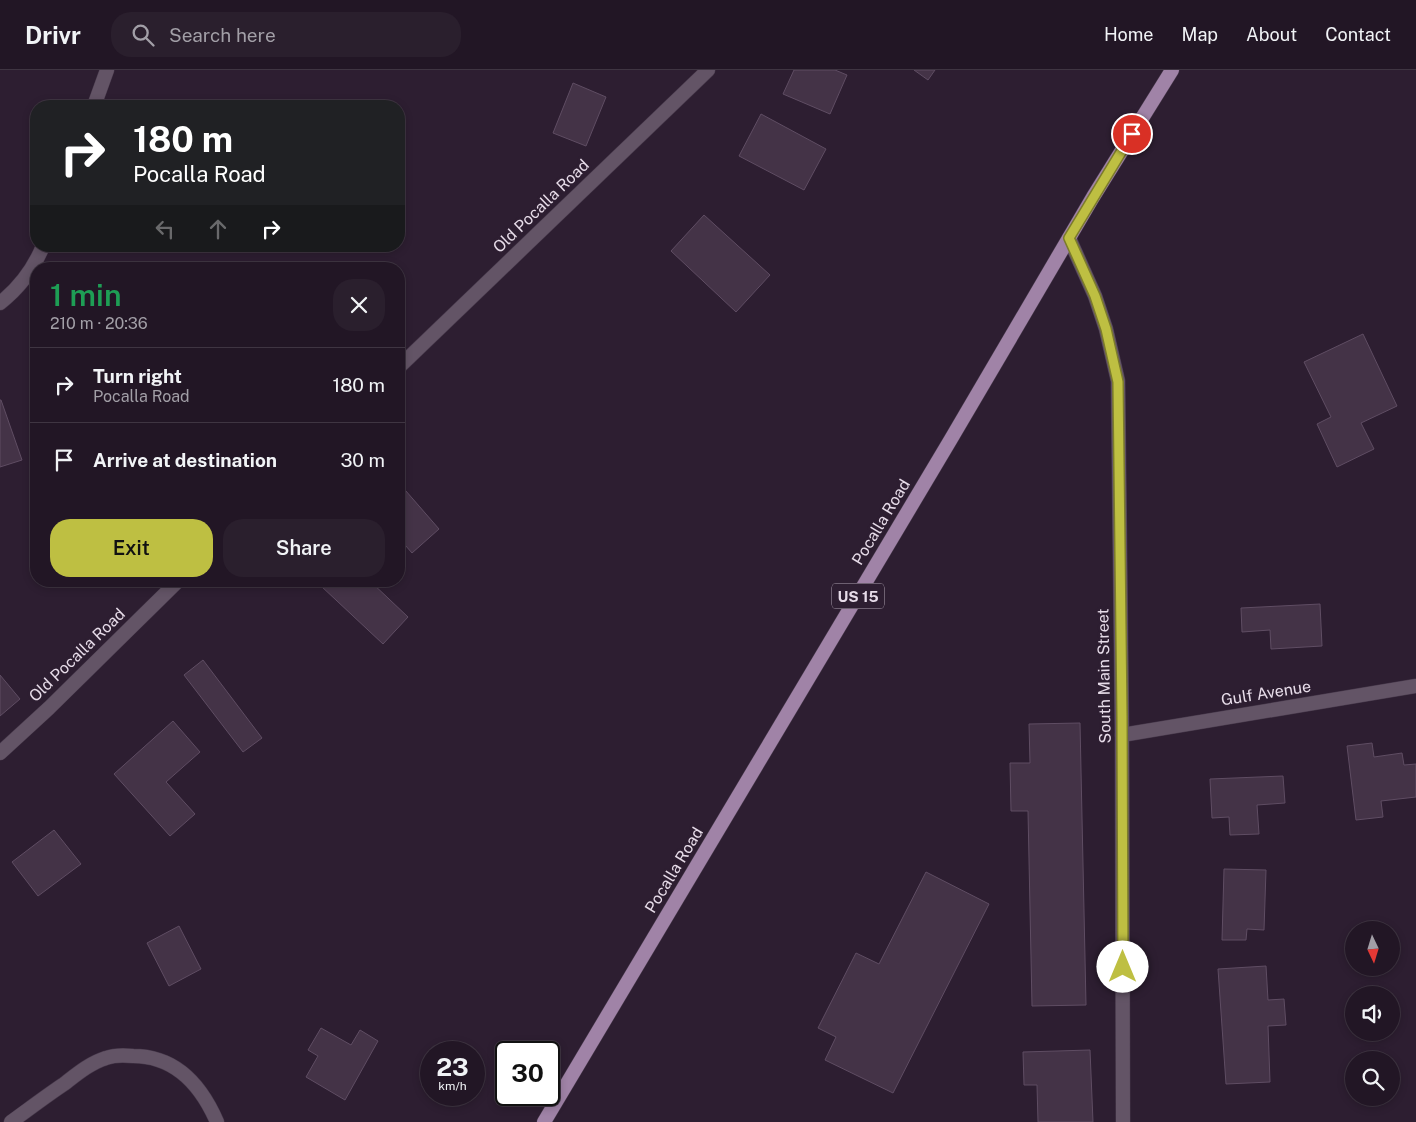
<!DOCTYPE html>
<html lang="en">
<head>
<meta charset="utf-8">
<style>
  :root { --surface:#221625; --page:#2a1f2d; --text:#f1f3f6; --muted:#a29fa7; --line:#3f3542; --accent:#bebf42 }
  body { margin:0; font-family:"Public Sans",sans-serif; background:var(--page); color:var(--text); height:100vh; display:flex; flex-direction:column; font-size:19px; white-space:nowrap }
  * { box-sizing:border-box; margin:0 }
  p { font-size:16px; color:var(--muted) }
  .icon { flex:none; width:28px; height:28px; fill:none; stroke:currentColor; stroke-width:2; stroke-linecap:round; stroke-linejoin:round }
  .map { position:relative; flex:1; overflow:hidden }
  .side { position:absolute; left:30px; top:192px; width:375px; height:325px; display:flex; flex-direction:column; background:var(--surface); border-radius:20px; box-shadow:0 2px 8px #0003,0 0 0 1px var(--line) }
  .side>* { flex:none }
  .banner { position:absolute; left:30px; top:30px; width:375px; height:152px; border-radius:20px; box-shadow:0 2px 8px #0003,0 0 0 1px var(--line); background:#202124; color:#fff; overflow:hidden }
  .needle { width:32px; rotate:176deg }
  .fabs { position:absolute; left:1345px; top:851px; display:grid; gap:10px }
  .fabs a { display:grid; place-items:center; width:55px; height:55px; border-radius:50%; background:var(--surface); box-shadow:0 2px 8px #0003,0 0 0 1px var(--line); font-size:25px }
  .speed { position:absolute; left:420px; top:971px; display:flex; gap:10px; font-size:25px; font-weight:700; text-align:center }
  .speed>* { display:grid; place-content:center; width:65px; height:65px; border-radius:50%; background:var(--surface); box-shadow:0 2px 8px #0003,0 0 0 1px var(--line); line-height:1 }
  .speed small { font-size:12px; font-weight:400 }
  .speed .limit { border:2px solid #111; border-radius:8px; background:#fff; color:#111 }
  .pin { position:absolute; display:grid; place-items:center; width:42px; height:42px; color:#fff; margin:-21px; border:2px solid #fff; border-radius:50%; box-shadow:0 1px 5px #0007 }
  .me { position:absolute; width:55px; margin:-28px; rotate:0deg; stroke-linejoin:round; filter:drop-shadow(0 0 4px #0008) }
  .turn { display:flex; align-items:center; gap:18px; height:105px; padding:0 20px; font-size:22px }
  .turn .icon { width:65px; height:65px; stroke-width:2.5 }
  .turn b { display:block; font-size:35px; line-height:42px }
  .lanes { display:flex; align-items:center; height:48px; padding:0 20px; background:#0003; justify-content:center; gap:25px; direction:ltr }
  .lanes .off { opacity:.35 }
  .round { display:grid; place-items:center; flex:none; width:52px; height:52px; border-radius:20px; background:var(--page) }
  .headline { display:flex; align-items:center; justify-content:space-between; height:85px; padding:0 20px }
  h1 { font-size:30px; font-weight:600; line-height:38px; color:#1e9e55 }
  .action { display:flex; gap:10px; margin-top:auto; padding:10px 20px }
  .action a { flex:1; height:58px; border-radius:20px; background:var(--accent); color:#111; font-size:20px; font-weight:600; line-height:58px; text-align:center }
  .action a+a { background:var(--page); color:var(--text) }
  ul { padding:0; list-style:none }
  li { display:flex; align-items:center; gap:15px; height:75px; padding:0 20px; border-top:1px solid var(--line) }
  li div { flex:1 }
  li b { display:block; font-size:19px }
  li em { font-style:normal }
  header { display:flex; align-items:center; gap:30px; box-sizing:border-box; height:70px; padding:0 25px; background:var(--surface); border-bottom:1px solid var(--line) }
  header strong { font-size:24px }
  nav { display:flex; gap:28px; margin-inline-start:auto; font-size:18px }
  .search { width:350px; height:45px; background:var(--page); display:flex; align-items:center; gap:12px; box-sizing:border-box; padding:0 18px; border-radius:20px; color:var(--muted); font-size:19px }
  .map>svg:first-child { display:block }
  .building { fill:#443347; stroke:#5f4d63 }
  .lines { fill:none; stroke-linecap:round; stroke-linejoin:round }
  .minor-casing { stroke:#47394b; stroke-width:15 }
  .primary-casing { stroke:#47394b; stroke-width:15 }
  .minor { stroke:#635466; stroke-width:14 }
  .primary { stroke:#a083a7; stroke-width:14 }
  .route-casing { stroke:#7c7c2b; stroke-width:12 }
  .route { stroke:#bebf42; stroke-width:9 }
  .labels { text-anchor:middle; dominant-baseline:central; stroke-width:5; stroke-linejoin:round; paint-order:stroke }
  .shield { fill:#2d1e31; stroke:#afa3b2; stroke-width:1 }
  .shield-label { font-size:15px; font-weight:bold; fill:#e7dce9 }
  .street-label { font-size:16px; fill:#e7dce9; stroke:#2d1e31 }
</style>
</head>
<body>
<header>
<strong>Drivr</strong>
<div class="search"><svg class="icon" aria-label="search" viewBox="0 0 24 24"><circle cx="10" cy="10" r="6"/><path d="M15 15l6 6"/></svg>Search here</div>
<nav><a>Home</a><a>Map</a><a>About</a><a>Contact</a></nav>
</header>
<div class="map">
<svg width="1416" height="1052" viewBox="0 0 1416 1052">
  <rect width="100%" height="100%" fill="#2d1e31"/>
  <g class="building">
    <path d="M794,0h41l12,5 -17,39 -47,-20z"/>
    <path d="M914,0h21l-7,10z"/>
    <path d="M573,13l33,14 -20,49 -33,-13z"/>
    <path d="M761,44l65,35 -22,41 -65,-34z"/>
    <path d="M704,145l66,60 -34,37 -65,-61z"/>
    <path d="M1363,264l34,72 -36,17 13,26 -37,18 -20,-43 14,-7 -27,-55z"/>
    <path d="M0,330h1l21,60 -22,7z"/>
    <path d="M399,413l40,46 -27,24 -13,-15z"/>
    <path d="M325,511h45l38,36 -25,27 -62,-58z"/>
    <path d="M1320,534l2,42 -51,3 -1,-19 -28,2 -1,-24z"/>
    <path d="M203,590l59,78 -19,14 -59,-77z"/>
    <path d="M0,605l20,24 -20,17z"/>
    <path d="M173,651l27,31 -34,30 29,32 -25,22 -56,-62z"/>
    <path d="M1080,653l6,282 -54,1 -4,-195h-17l-1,-48h20l-1,-39z"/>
    <path d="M1372,673l2,14 28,-4 2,12 12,-1v33l-35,4 2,16 -27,3 -9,-74z"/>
    <path d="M1283,706l2,27 -28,2 2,29 -29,1 -1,-18 -17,1 -2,-39z"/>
    <path d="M54,760l27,34 -43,32 -26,-34z"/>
    <path d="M1224,799l42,1 -2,60 -17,-1 -1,11h-24z"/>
    <path d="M926,802l63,32 -96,189 -68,-33 11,-23 -18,-9 38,-75 23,11z"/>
    <path d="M179,856l22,43 -32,17 -22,-43z"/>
    <path d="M1266,896l2,34 16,-1 2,26 -18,1 2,56 -44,2 -8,-115z"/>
    <path d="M321,958l30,17 9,-15 18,11 -33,59 -39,-23 12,-21 -10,-6z"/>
    <path d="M1090,980l3,72h-55l-1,-37h-13l-1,-33z"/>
  </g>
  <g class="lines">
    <defs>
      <g id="minor">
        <path d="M94,36l13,-36"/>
        <path d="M1069,168l26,58 11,33 12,52 4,354 1,387"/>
        <path d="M0,233c19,-15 34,-35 43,-57"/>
        <path d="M399,297l309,-297"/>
        <path d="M1122,665l294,-49"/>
        <path d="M0,683l49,-45 129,-127"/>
        <path d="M11,1052c18,-13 35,-26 53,-38 13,-10 26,-21 42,-26 8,-3 18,-3 27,-2 43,0 68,29 84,66"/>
      </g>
      <path id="primary" d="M544,1052l407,-683 142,-242 79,-127"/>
    </defs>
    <use href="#minor" class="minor-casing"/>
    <use href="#primary" class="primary-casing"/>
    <use href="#minor" class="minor"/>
    <use href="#primary" class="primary"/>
  </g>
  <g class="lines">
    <defs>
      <path id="route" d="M1123,897l-1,-251 -4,-334 -12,-53 -11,-33 -26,-58 63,-104"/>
    </defs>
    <use href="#route" class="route-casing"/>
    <use href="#route" class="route"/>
  </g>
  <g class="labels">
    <rect class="shield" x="832" y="513.5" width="52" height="25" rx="4"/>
    <g class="shield-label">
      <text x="858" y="526">US 15</text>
    </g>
    <g class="street-label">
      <text transform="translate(541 136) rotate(-44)">Old Pocalla Road</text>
      <text transform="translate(881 452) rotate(-59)">Pocalla Road</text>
      <text transform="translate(77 585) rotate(-44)">Old Pocalla Road</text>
      <text transform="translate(1104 606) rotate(-91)">South Main Street</text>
      <text transform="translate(1266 623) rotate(-9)">Gulf Avenue</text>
      <text transform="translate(674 800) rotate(-59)">Pocalla Road</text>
    </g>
  </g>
</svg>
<div class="fabs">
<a><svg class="needle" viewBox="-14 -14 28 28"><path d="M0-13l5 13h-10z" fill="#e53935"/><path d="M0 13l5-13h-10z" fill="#a29fa7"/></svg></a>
<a><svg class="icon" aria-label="sound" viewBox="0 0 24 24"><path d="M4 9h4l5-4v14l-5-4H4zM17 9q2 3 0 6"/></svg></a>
<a><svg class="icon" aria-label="search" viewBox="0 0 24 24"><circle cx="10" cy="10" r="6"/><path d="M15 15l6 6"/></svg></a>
</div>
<div class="speed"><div>23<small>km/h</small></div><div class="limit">30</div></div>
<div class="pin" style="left:1132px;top:64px;background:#d93025"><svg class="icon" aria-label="arrive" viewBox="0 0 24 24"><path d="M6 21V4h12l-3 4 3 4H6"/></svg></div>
<svg class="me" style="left:1123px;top:897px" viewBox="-20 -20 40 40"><circle r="19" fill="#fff"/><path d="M0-13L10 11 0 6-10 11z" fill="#bebf42"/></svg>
<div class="banner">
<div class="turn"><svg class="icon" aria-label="right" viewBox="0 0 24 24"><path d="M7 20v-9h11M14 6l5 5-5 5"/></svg><div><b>180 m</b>Pocalla Road</div></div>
<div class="lanes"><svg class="icon off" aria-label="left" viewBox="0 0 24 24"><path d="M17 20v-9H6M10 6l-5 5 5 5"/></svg><svg class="icon off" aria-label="ahead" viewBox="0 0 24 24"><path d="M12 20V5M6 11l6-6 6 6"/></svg><svg class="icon" aria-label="right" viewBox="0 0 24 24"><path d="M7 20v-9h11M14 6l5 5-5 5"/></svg></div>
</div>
<section class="side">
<div class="headline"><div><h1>1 min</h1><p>210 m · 20:36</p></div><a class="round"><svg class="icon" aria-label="close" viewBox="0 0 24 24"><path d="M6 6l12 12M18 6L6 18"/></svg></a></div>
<ul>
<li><svg class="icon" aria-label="right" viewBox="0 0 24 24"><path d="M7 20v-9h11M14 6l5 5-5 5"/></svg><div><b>Turn right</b><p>Pocalla Road</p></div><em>180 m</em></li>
<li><svg class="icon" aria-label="arrive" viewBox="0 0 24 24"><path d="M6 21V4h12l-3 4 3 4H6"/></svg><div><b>Arrive at destination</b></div><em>30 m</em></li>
</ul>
<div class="action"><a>Exit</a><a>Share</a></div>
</section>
</div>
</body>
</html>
